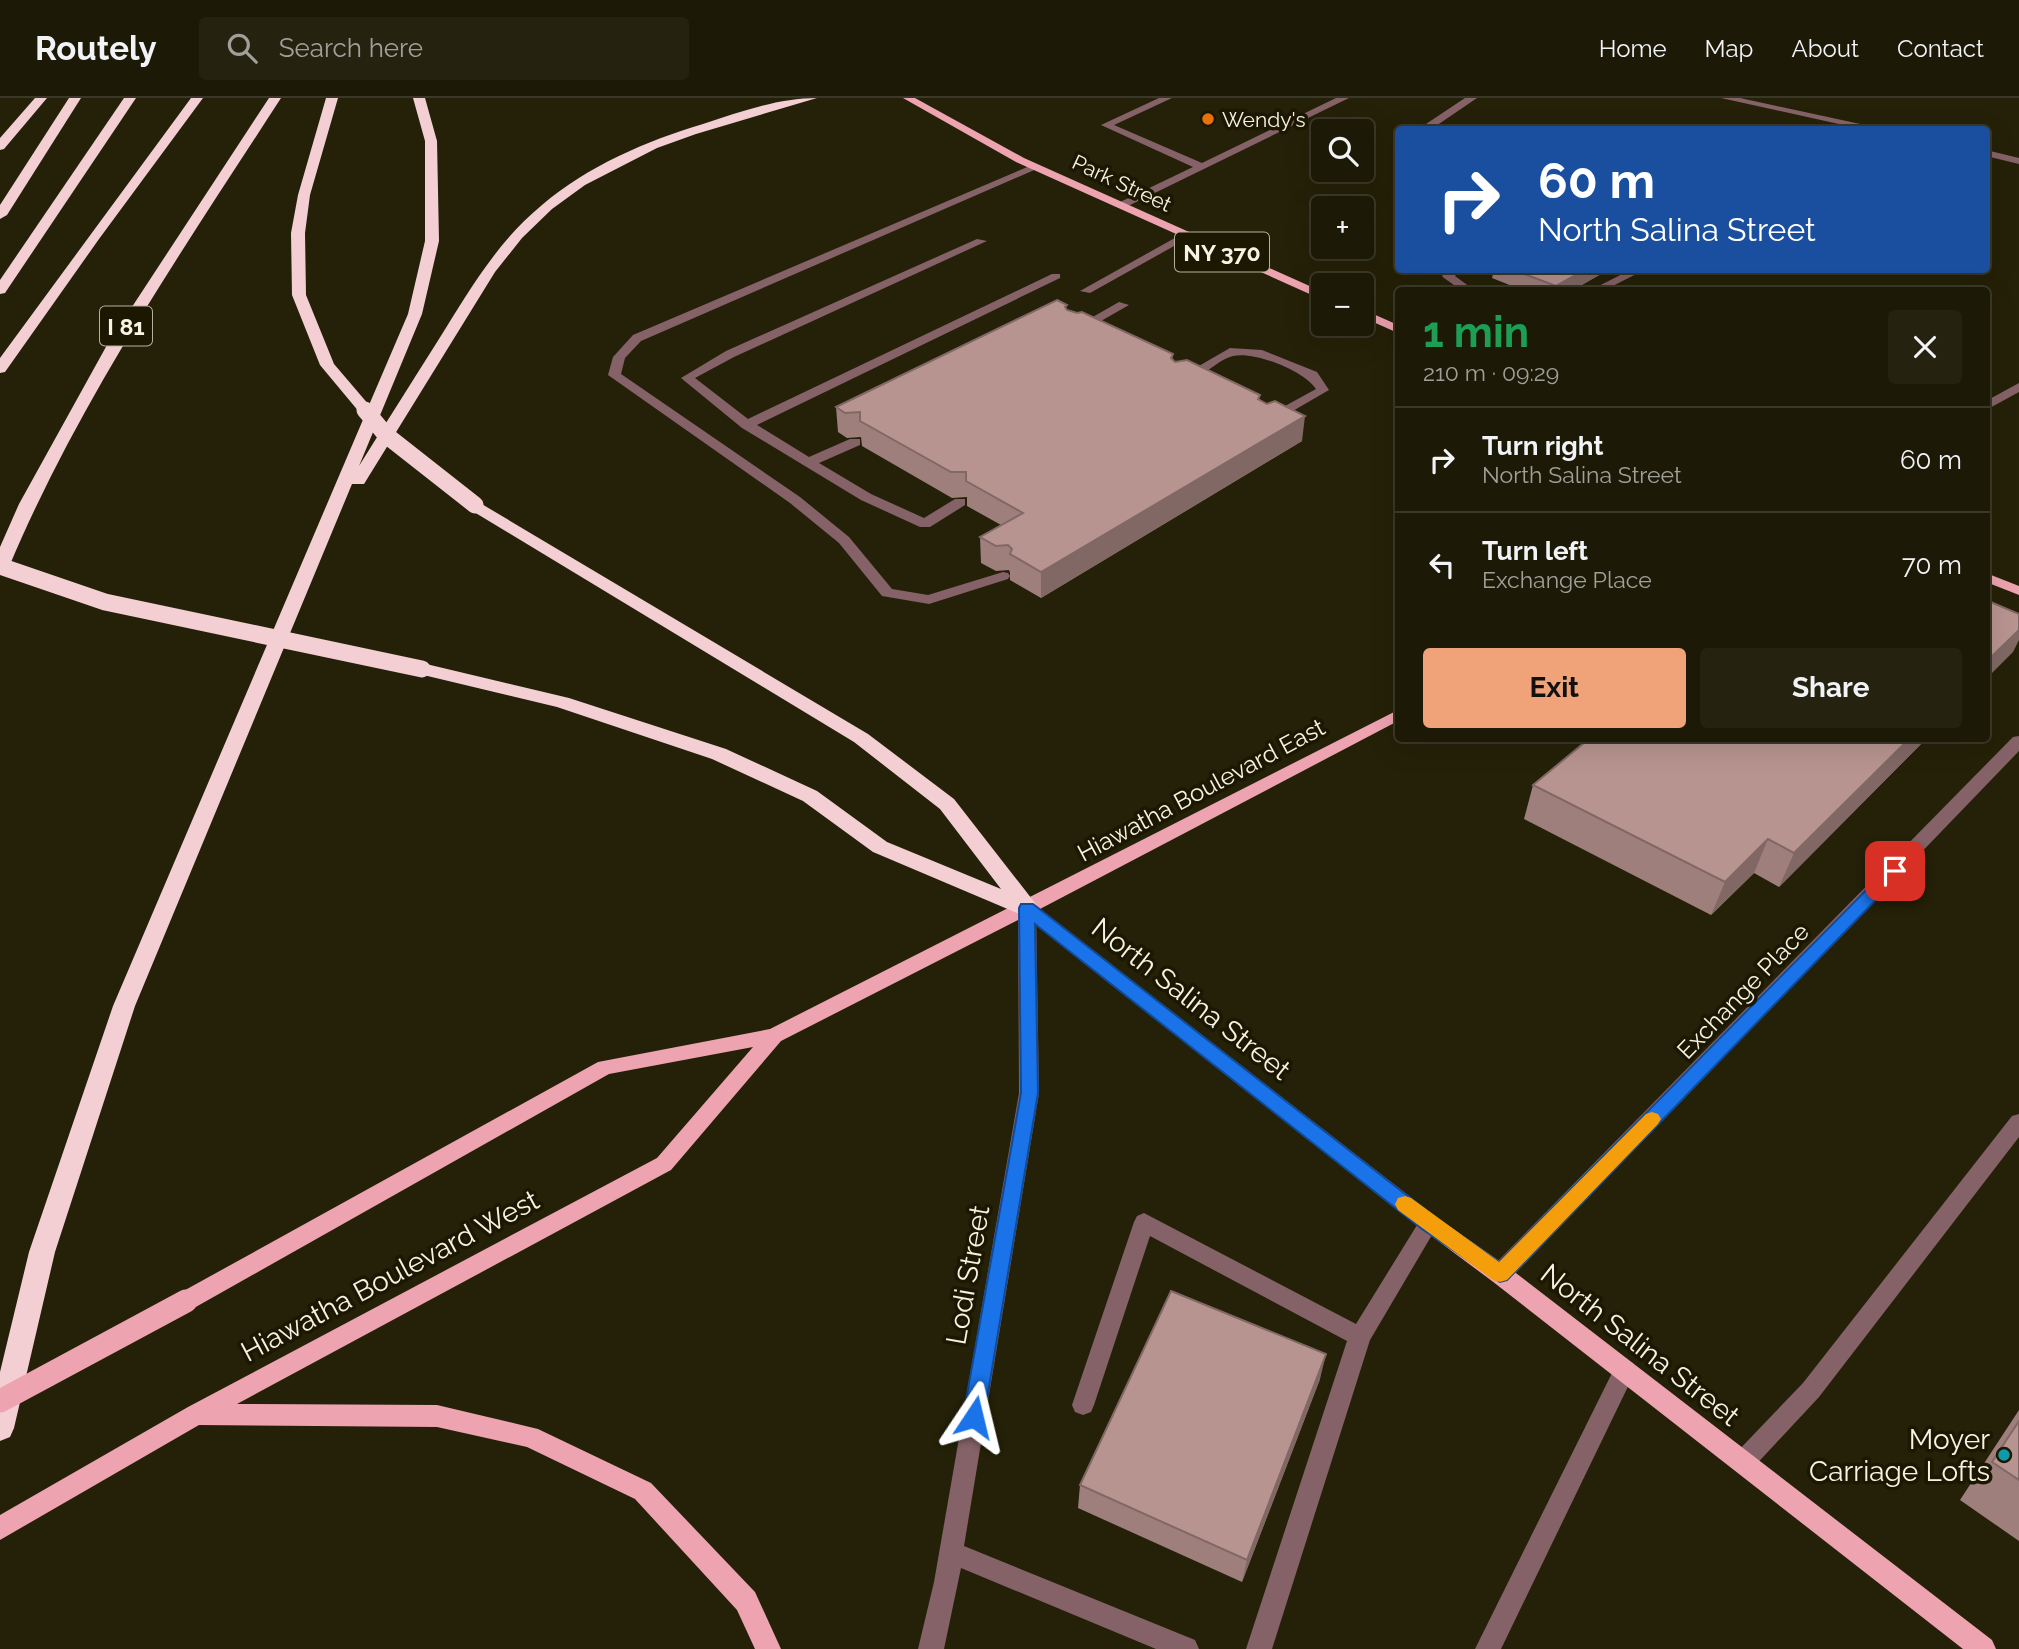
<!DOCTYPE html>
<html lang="en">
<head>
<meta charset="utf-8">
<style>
  :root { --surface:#1c1906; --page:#252210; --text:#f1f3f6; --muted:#a0a09b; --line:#3a3828; --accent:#f0a378 }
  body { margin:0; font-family:Raleway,sans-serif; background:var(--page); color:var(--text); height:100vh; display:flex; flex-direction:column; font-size:26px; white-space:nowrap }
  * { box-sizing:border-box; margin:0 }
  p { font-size:23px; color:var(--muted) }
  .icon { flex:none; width:38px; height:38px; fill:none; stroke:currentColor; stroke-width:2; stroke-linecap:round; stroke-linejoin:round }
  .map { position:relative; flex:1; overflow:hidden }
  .sheet { position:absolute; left:1395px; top:189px; width:595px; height:455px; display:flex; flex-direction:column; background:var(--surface); border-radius:7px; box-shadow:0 7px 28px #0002,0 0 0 2px var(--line) }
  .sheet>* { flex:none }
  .banner { position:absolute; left:1395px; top:28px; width:595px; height:147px; border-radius:7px; box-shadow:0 7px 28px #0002,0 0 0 2px var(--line); background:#1a4fa0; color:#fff; overflow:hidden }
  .tools { position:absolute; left:1311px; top:21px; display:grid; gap:14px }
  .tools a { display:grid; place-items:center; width:63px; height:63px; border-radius:7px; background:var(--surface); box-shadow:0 7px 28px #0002,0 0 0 2px var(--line); font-size:35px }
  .pin { position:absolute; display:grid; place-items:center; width:60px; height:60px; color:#fff; margin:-30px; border-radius:14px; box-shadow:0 4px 10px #0006 }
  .me { position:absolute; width:77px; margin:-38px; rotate:10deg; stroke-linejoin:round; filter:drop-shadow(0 0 5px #0008) }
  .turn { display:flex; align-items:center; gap:24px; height:147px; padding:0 28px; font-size:32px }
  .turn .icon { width:91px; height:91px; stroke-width:2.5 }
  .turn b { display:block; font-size:49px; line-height:60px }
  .round { display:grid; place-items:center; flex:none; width:74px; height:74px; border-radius:7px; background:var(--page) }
  .overview { display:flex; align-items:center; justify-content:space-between; height:119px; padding:0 28px }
  h1 { font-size:42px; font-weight:700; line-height:52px; color:#1e9e55 }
  .primary-button { display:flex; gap:14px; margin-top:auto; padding:14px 28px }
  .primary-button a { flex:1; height:80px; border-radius:7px; background:var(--accent); color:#111; font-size:28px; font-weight:700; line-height:80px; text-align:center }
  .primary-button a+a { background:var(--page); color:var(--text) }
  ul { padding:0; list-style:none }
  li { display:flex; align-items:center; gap:21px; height:105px; padding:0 28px; border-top:2px solid var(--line) }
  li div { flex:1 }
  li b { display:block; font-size:26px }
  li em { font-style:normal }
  header { display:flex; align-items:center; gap:42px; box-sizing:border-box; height:98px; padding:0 35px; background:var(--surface); border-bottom:2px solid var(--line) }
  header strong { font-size:33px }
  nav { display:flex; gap:38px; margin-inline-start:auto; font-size:24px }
  .search { width:490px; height:63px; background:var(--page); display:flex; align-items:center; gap:18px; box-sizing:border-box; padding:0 24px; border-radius:7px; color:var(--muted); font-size:26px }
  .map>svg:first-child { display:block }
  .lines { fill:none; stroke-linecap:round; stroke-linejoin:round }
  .minor { fill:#856268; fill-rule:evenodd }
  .major { fill:#eda3b0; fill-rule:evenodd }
  .highway { fill:#f3cfd4; fill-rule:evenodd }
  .major-bridge { stroke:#eda3b0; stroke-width:23 }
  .highway-bridge { stroke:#f3cfd4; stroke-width:17 }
  .wall { fill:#9e7f7c }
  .shaded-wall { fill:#816865 }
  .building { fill:#b89490; stroke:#816865; stroke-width:2 }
  .route { fill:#1a73e8; stroke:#114b97; stroke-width:2 }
  .slow { fill:#f59e0b }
  .food-dot { fill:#e8710a; stroke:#1c1701; stroke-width:2.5 }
  .culture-dot { fill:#0f9aa8; stroke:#1c1701; stroke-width:2.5 }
  .labels { text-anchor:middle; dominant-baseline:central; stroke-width:7; stroke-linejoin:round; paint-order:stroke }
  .far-poi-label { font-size:21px; fill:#f6f3e4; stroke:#1c1701; text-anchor:start }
  .far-street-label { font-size:21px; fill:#f6f3e4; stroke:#1c1701 }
  .shield { fill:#1c1701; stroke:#b5b1a0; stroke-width:2 }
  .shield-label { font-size:23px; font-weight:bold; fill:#f6f3e4 }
  .street-label { font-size:24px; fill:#f6f3e4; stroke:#1c1701 }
  .near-street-label { font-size:28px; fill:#f6f3e4; stroke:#1c1701 }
  .near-poi-label { font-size:28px; fill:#f6f3e4; stroke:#1c1701; text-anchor:end }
</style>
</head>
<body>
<header>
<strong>Routely</strong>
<div class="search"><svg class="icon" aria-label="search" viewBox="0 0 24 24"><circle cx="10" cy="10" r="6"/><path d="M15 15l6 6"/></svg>Search here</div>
<nav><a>Home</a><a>Map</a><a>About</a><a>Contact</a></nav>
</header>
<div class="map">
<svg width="2019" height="1551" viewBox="0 0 2019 1551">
  <rect width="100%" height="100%" fill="#252108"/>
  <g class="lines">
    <g class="minor">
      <path d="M1159,0h13l-58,27 88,38 134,-65h13l-223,109h-8v-4l75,-36 -92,-42z"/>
      <path d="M1465,0h12l-47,32h-13z"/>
      <path d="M1721,0h19l148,32h-22z"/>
      <path d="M1986,52l33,8v6l-33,-8z"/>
      <path d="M1032,67l9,2 -400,174 -16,17 -4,16 179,123 49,40 43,52 36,6 75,-23 5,1 2,3 -2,3 -79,25 -47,-8 -43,-53 -49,-40 -182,-128 5,-18 20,-22z"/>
      <path d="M1182,136l10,2 -102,57 -10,-2z"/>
      <path d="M977,141l10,2 -253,116 -39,21 53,41 304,-145h8v4l-303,147 52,32 41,-18h10v6l-41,18 52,31 53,24 31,-19h10v6l-35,22h-10l-59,-27 -119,-72 -61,-50 45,-27z"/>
      <path d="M1448,172h11l-4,6 19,14h-13l-17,-12 -2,-2z"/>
      <path d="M1630,172h14l-39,20h-14z"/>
      <path d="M1119,204l10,3 -49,28 -10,-3z"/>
      <path d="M1230,250l32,2 55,22 12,18 -57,33 -6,-4 1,-3 49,-27c-12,-18 -61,-38 -83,-33 -18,4 -34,28 -53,25l-2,-3z"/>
      <path d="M2019,285v9l-33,18v-9z"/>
      <path d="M2019,638v15l-511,530 -8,2 -8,-2 -3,-7 3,-7 521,-530z"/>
      <path d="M1027,804l6,1 3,5 3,185 -75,453 231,94 4,9h-43l-195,-81 -17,81h-26l16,-67 85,-489 -1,-185 3,-5z"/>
      <path d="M2019,1016v23l-200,260 -68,73 -8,3 -8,-3 -4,-8 4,-8 68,-71 209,-267z"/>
      <path d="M1144,1115l212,111 66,-107 7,-3 7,3 3,6 -69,117 -98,309h-26l101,-308 -197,-105 -56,169 -3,7 -8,3 -8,-3 -3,-7 62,-183 3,-6z"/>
      <path d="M1625,1262l8,3 3,7 -135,279h-26l142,-286z"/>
    </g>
    <g class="major">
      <path d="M903,0h12l109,60 299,134v8l-307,-138z"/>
      <path d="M1362,211l36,16v8l-36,-16z"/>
      <path d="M1986,475l33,13v9l-33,-13z"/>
      <path d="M1398,612v11l-358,188 396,308 72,50 484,373 4,9h-33l-471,-368 -70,-52 -396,-313 -245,125 -110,129 -434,234 200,1 101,24 113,54 104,109 26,57h-26l-18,-39 -102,-111 -108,-52 -90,-20 -238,-2 -199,115v-25l188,-108 469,-249 96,-111 -144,27 -415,234 -8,3 -8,-3 -3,-7 3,-7 420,-232 172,-33z"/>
    </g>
    <g class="highway">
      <path d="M35,0h12l-43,51 -4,1v-12z"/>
      <path d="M69,0h12l-74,117 -7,4v-14z"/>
      <path d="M124,0h12l-131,195 -5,1v-14z"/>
      <path d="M191,0h12l-104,141 -94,133 -5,1v-15z"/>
      <path d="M269,0h12c-98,152 -202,302 -272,469l-9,5v-25l19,-43 88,-159z"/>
      <path d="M326,0h12l-28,97 -5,38 1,62 28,69 35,41 39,-91 17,-73v-100l-12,-43h12l12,43 2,100 -17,73 -63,152c26,-42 53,-84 80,-127 30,-48 58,-97 103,-134 46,-39 104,-64 161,-81 37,-12 75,-26 114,-26l-121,36 -39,14 -72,37 -33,24 -30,29 -27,34 -131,212h-12l-217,522 -80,246 -41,176 -4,9 -10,4v-69l29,-120 84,-246 252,-591 -5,-2 -40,-48 -28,-70 -1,-62 7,-38z"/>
      <path d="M475,402l393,234 86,65 81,104 3,5 -3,5 -8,3 -10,-3 -144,-61 -70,-51 -91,-42 -155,-52 -142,-34 -2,-4 9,-6 147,35 157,51 91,42 70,51 114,47 -61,-80 -86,-67 -385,-233 -2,-4z"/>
    </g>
    <path class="major-bridge" d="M0,1303l186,-100"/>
    <g class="highway-bridge">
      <path d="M365,312l21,25 89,70"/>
      <path d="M0,468l105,36 317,67"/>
    </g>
  </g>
  <g class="wall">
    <path d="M1494,172h114l-35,20h-51l-30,-12z"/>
    <path d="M1067,213l106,43 -1,6 3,2 85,33 -1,5 43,41 -261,157 -31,-18v-7l-1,-3 -13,1 -15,-8 -1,-26 21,-12 -34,-19v-9l-15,1 -90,-52 -1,-9 -14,1 -9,-6 -2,-25z"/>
    <path d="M1927,640l-148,149 -25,-14 -43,42 -187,-96 9,-34z"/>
    <path d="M1320,1281l-78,203 -164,-74 2,-23z"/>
    <path d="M2019,1312v131l-59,-41z"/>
  </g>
  <g class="shaded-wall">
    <path d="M1585,172h23l-35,20h-18l1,-4z"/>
    <path d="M1305,318l-3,25 -261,157v-26z"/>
    <path d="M2019,532v10l-6,12 -27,27v-17z"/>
    <path d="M1910,640h17l-148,149 15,-34z"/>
    <path d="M1768,741l-14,34 -43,42 14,-33z"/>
    <path d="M1326,1256l-6,25 -78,203 5,-22z"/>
  </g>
  <g class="building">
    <path d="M1514,172h71l-29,16z"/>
    <path d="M1057,202l10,5 -2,2 2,3 10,3 5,-1 91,42 -2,4 4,4 12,-2 73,35 -2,4 9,5 8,-3 30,15 -264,156 -31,-18 2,-5 -4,-4 -12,1 -16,-9 43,-24 -57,-32v-9h-15l-91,-51v-9l-15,1 -9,-6z"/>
    <path d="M1986,502l33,14v16l-33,32z"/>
    <path d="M1590,640h320l-116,115 -26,-14 -43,43 -192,-97z"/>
    <path d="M1171,1193l155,63 -79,206 -167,-75z"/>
    <path d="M2019,1323v59l-27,-18z"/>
  </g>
  <path class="route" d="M1895,768l8,5 -3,4 -393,405 -7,2 -78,-53 -387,-305 3,169 -54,324 -3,7 -7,3 -7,-3 -4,-7 58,-324 -2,-185 2,-4h12l403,314 63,44 390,-395z"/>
  <path class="slow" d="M1652,1014l6,2 3,5 -3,5 -151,156 -7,2 -7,-2 -95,-70 -3,-6 3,-6 7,-2 6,2 88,64 147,-148z"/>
  <circle class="food-dot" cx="1208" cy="21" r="7"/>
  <circle class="culture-dot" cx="2004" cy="1357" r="7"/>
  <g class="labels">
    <g class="far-poi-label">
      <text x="1222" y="21">Wendy's</text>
    </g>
    <g class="far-street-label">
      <text transform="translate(1122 85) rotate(25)">Park Street</text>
    </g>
    <g class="shield">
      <rect x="1175" y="134.5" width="94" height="39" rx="5"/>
      <rect x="100" y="208.5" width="52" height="39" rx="5"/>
    </g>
    <g class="shield-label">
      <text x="1222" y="154">NY 370</text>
      <text x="126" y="228">I 81</text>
    </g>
    <g class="street-label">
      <text transform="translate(1201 692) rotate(-28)">Hiawatha Boulevard East</text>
      <text transform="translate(1743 893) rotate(-46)">Exchange Place</text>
    </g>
    <g class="near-street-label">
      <text transform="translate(1191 901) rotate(38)">North Salina Street</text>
      <text transform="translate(968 1177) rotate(-80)">Lodi Street</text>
      <text transform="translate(390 1178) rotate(-28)">Hiawatha Boulevard West</text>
      <text transform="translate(1640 1247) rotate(38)">North Salina Street</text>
    </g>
    <g class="near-poi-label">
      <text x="1990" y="1341">Moyer<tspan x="1990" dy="32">Carriage Lofts</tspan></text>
    </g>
  </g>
</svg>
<div class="tools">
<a><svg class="icon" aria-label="search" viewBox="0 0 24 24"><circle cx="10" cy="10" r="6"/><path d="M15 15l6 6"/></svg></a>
<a>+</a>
<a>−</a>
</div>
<div class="pin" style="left:1895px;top:773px;background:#d93025"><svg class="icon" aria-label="arrive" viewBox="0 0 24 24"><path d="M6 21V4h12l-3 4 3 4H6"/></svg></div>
<svg class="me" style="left:974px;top:1319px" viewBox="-20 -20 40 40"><path d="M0-17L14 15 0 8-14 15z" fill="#1a73e8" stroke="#fff" stroke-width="4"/></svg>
<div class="banner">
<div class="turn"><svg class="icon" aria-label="right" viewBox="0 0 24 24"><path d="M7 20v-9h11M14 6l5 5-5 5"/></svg><div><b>60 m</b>North Salina Street</div></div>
</div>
<section class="sheet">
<div class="overview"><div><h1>1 min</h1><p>210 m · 09:29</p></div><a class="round"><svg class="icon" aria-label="close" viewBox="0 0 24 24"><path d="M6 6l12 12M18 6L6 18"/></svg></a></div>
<ul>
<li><svg class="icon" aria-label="right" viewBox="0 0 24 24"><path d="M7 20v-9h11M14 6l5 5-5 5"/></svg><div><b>Turn right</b><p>North Salina Street</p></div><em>60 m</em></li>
<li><svg class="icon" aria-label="left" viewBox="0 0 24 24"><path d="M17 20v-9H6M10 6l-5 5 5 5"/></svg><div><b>Turn left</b><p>Exchange Place</p></div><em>70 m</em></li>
</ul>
<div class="primary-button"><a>Exit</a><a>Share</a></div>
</section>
</div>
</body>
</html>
